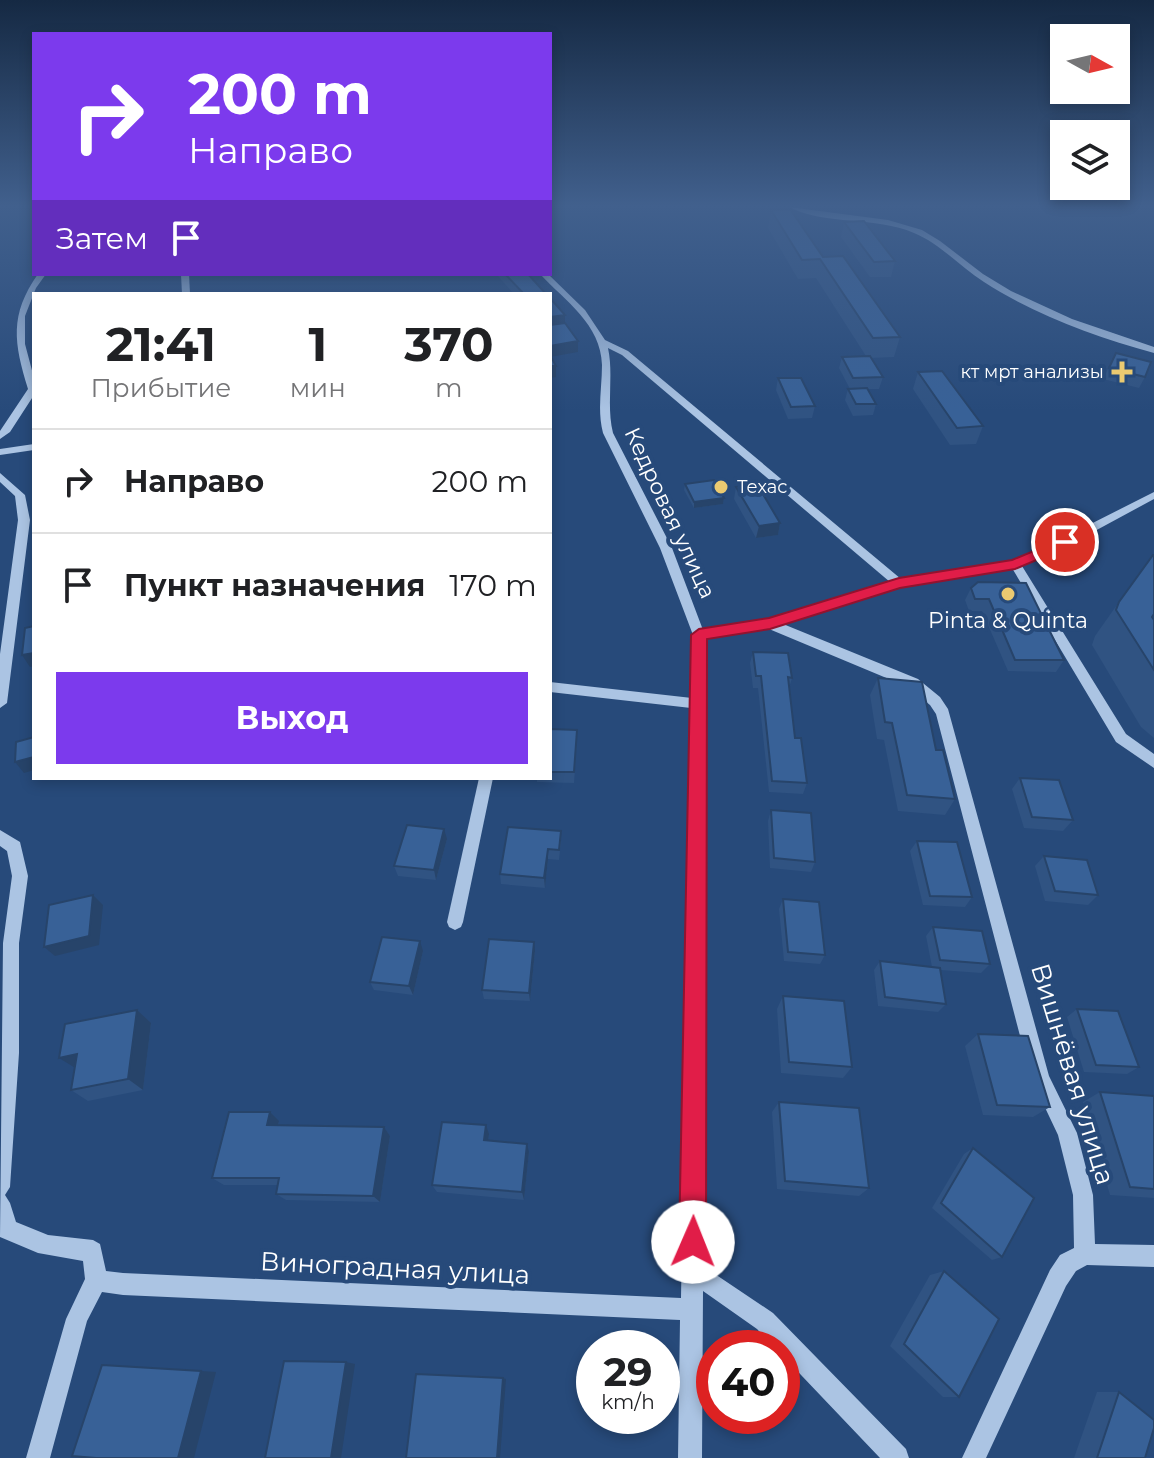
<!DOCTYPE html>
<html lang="ru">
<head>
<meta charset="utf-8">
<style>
  :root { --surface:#fff; --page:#f2f2f2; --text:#202124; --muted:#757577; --line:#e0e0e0; --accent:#7c3aed }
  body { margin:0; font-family:Montserrat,sans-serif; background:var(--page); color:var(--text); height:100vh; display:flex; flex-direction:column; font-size:30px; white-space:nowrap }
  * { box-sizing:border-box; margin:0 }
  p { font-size:26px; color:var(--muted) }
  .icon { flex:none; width:44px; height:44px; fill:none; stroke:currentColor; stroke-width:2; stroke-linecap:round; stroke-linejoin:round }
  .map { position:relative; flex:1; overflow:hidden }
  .details { position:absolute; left:32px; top:292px; width:520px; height:488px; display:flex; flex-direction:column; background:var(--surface); border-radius:0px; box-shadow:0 4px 12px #0003 }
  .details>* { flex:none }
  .banner { position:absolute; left:32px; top:32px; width:520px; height:244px; border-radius:0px; box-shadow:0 4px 12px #0003; background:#7c3aed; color:#fff; overflow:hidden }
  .needle { width:52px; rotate:98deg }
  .fabs { position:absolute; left:1050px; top:24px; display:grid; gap:16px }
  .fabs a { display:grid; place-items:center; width:80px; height:80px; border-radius:0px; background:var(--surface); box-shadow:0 4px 12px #0003; font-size:40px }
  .speed { position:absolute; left:576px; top:1330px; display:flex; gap:16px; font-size:40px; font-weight:700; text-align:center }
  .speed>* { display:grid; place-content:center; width:104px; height:104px; border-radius:50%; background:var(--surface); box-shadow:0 4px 12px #0003; line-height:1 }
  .speed small { font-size:20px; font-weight:400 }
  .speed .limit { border:12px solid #d22; background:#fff; color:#111 }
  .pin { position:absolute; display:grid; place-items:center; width:68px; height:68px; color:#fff; margin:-34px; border:4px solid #fff; border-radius:50%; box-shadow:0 2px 8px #0007 }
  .me { position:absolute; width:88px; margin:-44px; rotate:1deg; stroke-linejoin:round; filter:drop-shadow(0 0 6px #0008) }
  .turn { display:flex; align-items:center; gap:28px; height:168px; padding:0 24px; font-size:36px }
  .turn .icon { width:104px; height:104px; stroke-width:2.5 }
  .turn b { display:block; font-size:56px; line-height:68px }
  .then { display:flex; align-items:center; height:76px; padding:0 24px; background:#0003; gap:16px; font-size:30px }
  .eta { display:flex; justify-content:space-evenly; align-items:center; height:136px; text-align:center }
  .eta b { font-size:48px; font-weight:700; line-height:56px }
  .action { display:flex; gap:16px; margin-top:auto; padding:16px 24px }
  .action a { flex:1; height:92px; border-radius:0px; background:var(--accent); color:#fff; font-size:32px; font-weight:700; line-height:92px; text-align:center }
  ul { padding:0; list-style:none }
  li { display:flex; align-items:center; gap:24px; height:104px; padding:0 24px; border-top:2px solid var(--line) }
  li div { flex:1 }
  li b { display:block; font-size:30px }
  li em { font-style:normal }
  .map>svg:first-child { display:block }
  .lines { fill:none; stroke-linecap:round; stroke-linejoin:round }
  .minor { fill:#abc4e3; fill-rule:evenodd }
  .wall { fill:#305382 }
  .shaded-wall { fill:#27446a }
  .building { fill:#386197; stroke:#27446a; stroke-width:2 }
  .route { fill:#e11d48; stroke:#92132f; stroke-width:2 }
  .poi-dot { fill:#ebca71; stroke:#274a7a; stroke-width:3 }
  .labels { text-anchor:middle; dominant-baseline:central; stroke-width:8; stroke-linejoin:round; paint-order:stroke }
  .far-poi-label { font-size:18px; fill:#fff; stroke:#274a7a; text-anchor:end }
  .street-label { font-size:22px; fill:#fff; stroke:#274a7a }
  .poi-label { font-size:22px; fill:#fff; stroke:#274a7a }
  .near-street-label { font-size:26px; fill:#fff; stroke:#274a7a }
</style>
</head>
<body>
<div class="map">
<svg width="1154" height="1458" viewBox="0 0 1154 1458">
  <rect width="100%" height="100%" fill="#274a7a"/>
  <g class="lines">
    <g class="minor">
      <path d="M789,207l99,13 34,10 18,11 43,33 28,17 61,28 82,28v6c-58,-16 -119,-38 -170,-71 -24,-15 -43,-38 -70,-49 -39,-17 -87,-7 -125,-26z"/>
      <path d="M38,274h8l-10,14 -11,28v28l9,34v17l-24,37 -10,7v-8l28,-42c-14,-46 -19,-74 10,-115z"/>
      <path d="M181,274h8l1,20h-8z"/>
      <path d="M540,274h8l37,36 20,30 23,11 273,228 111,-18 49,-22 93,-47v7l-85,46 -47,21 104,168 28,20v14l-38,-26 -104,-174 -112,19 -117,37 135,55 22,18 8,12 101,367 28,57 16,62 2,49 59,1v22l-67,-2 -11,6 -10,15 -80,172h-24l88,-188 10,-15 14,-7 -1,-53 -15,-60 -27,-57 -95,-364 -6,-9 -22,-18 -139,-58 -64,9 -2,628 70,47 133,136 3,9h-29l-98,-103v-7h-7l-18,-19 -54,-38 -1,167h-24l2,-138 -557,-25 -21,-3 -15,29 -37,137h-24l40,-139 19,-40 -2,-18 -45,-8 -38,-16 3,-294 9,-67 -5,-25 -7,-5v-16l20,12 8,34 -9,67v110l-9,134 -5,8 5,8 6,19 32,13 45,5 7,4 6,27 17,2 558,25 10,-590 -141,-16v-10l142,16 1,-63 -33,-87 -57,-115c-6,-23 -1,-45 -1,-68 -1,-41 -37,-64 -62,-91zM608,348l14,7 268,227 -121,38 -66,10 -31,-82 -59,-115c-7,-28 1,-57 -5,-85z"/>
      <path d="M34,444v6l-34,5v-6z"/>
      <path d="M0,473l25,22 5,25 -23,183 -7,5v-54l18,-134 -3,-24 -15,-14z"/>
      <path d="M479,778h14l-30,144 -2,5 -6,3 -6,-3 -2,-5z"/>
    </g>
  </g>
  <g class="wall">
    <path d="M771,210l52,47 77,80 -6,20 -23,1 12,19 -4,12h-11l8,15 -3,11 -20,1 -8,-16 3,-11h2l-11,-21 3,-11 24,-1 -50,-78 -18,1 -30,-51z"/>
    <path d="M844,222l51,39 -4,16h-21l-29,-40z"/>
    <path d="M496,274h32l18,20h-32z"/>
    <path d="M1116,353l29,24 -6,11 -36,-9z"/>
    <path d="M918,372l65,54 -7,18 -26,1 -37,-56z"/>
    <path d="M778,378l37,28 -3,12 -24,1 -12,-29z"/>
    <path d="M685,484l39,14 -1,6 -29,4 -10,-18z"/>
    <path d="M736,487l44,36 -2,12 -22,3 -22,-39z"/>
    <path d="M1026,583l38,77 -8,12 -48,-1 -26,-60h-13l-4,-11 6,-12z"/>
    <path d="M1119,602l33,15 2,3v118l-13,-11 -49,-82 3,-9z"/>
    <path d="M753,652l39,26 -3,10 6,50 12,45 -4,11 -34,-2 -11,-104h-5l-3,-25z"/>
    <path d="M878,678l58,72 19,49 -10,16 -47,-4 -14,-71 -7,-1 -7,-44z"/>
    <path d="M550,729l27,12 -3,42 -37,-1v-4h13z"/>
    <path d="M1020,778l53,42 -10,11 -39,-3 -12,-39z"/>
    <path d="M771,810l44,52 -4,10 -41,-4 -2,-47z"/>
    <path d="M447,839l-11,41 -38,-4 -4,-10z"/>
    <path d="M561,841l-2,19 -11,-1 -3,29 -44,-4 -1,-10z"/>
    <path d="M917,841l55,56 -7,10 -42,-2 -13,-54z"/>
    <path d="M1044,856l54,39 -10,10 -43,-4 -10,-35z"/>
    <path d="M783,899l42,56 -5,9 -36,-3 -5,-52z"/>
    <path d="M933,927l57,37 -9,9 -41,-3 6,34 -8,8 -60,-6 -4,-36 6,-9 52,6 -6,-31z"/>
    <path d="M423,951l-10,44 -39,-5 -4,-8z"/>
    <path d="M535,951l-5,50 -46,-2 -2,-9z"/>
    <path d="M783,996l69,71 -9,11 -62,-5 -4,-64z"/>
    <path d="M1077,1009l62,58 -12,7 -43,-2 -17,-55z"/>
    <path d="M151,1023l-8,67 -55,11 -17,-11z"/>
    <path d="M978,1034l72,73 -17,10 -50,-2 -18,-69z"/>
    <path d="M1100,1092l54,4v102l-44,-3 -27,-93z"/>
    <path d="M779,1102l90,86 -10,8 -82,-7 -5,-77z"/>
    <path d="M279,1121l-1,4 106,2 6,9 -10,66 -94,-2 -10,-6 2,-9h-54l-12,-7z"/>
    <path d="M489,1134l-1,6 41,12 -5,48 -87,-8 -5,-7z"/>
    <path d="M973,1148l29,109 -10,3 -60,-52 32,-54z"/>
    <path d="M944,1271l15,126h-16l-53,-51 40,-71z"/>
    <path d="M1097,1392h22l26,66h-71z"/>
  </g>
  <g class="shaded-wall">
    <path d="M565,315v10l-15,3v-11z"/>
    <path d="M578,341v11l-28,5v-11z"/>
    <path d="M550,366h6v11l-6,1z"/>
    <path d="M724,498l-1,6 -29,4v-6z"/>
    <path d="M780,523l-2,12 -22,3 3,-12z"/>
    <path d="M34,653v13l-4,1 -8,-12z"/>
    <path d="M34,757v13l-10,3 -9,-11z"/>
    <path d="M444,829l3,10 -11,41 -2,-10z"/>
    <path d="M548,849v10l-3,29 -1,-10z"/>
    <path d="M93,895l10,10 -4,40 -44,11 -11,-9z"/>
    <path d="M420,941l3,10 -10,44 -4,-9z"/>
    <path d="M534,942l1,9 -5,50 -1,-8z"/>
    <path d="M137,1010l14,13 -8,67 -15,-11z"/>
    <path d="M77,1054v15l-18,-11z"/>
    <path d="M270,1112l9,9 -3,12 -9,-8z"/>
    <path d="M486,1125l3,9 -2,15 -3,-9z"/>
    <path d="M384,1127l6,9 -10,66 -7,-6z"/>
    <path d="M527,1144l2,8 -5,48 -2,-8z"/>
    <path d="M346,1362l9,2 -14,94h-10z"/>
    <path d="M201,1371l15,1 -22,86h-16z"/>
    <path d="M503,1378l3,1 -6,79h-3z"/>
  </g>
  <g class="building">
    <path d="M790,209l33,48 20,-1 57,81 -27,1 -53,-79 -18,1 -31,-50z"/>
    <path d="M864,221l31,40 -21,1 -30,-40z"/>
    <path d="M505,274h23l18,20h-22z"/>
    <path d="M550,298l15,17 -15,2z"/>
    <path d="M565,323l13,18 -28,5v-21z"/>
    <path d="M1116,353l35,9 -6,15 -36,-9z"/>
    <path d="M550,355l6,11h-6z"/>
    <path d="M870,356l13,21 -30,1 -11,-21z"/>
    <path d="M942,371l41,55 -26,2 -39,-56z"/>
    <path d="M778,378h23l14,28 -24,1z"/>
    <path d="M867,388l9,16h-20l-8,-15z"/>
    <path d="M714,480l10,18 -30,4 -9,-18z"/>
    <path d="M757,484l23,39 -21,3 -23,-39z"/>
    <path d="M1153,555h1v59l-2,3 2,3v50l-38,-60 3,-8z"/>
    <path d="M978,582l48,1 38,77h-49l-26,-61h-14l-4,-11z"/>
    <path d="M34,626v27l-12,2 3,-27z"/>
    <path d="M753,652l35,1 4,25 -4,-1 7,61h6l6,45 -35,-2 -11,-105h-5z"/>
    <path d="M878,678l44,4 14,68h7l12,49 -48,-4 -15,-72 -7,-1z"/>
    <path d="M550,729l27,1 -3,42h-24z"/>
    <path d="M34,737v20l-19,5 1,-20z"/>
    <path d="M1020,778l39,2 14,40 -41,-3z"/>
    <path d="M771,810l40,3 4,49 -41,-4z"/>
    <path d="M407,825l37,4 -10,41 -40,-4z"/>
    <path d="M508,827l53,4 -2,19 -11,-1 -4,29 -44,-4z"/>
    <path d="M917,841l40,1 15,55 -42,-1z"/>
    <path d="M1044,856l43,4 11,35 -43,-4z"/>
    <path d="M93,895l-4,41 -45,11 5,-42z"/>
    <path d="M783,899l36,3 6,53 -37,-3z"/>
    <path d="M933,927l49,4 8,33 -50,-4z"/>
    <path d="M382,937l38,4 -11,45 -39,-4z"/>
    <path d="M489,939l45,3 -5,51 -47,-3z"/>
    <path d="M880,961l60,7 6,36 -61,-7z"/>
    <path d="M783,996l61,5 8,66 -63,-5z"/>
    <path d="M1077,1009l41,2 21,56 -43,-2z"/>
    <path d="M137,1010l-9,69 -57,11 6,-36 -18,4 6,-34z"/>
    <path d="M978,1034l50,2 22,71 -53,-2z"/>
    <path d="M1100,1092l54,4v93l-24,-2z"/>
    <path d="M779,1102l80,6 10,80 -84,-7z"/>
    <path d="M229,1112h41l-3,13 117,2 -11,69 -97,-2 3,-16h-67z"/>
    <path d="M442,1122l44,3 -2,15 43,4 -5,48 -90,-7z"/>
    <path d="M973,1148l61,50 -32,59 -61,-54z"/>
    <path d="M944,1271l55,48 -40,78 -55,-53z"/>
    <path d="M284,1361l62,1 -15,96h-66z"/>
    <path d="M102,1365l99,6 -23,87h-82l-24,-2z"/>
    <path d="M416,1374l87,4 -6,80h-91z"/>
    <path d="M1119,1392l35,28v8l-9,30h-48z"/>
  </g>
  <linearGradient id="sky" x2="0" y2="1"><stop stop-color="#152943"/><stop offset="0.5" stop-color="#41608d"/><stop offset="1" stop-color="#41608d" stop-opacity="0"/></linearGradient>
  <rect width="1154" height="411" fill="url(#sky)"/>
  <path class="route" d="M1065,538l7,4 -2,4 -55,23 -115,19 -130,41 -63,10 -1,603 -4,9 -9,4 -10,-4 -4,-9 12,-607 8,-6 70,-11 130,-40 113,-18z"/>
  <g class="poi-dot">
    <path d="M1118 360h8v8h8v8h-8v8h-8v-8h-8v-8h8z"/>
    <circle cx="721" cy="487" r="8"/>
    <circle cx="1008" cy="594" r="8"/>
  </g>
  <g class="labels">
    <g class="far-poi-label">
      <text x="1104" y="372">кт мрт анализы</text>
      <text x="737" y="487" text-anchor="start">Техас</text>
    </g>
    <g class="street-label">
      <text transform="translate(670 513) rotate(65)">Кедровая улица</text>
    </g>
    <g class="poi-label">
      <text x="1008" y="620">Pinta &amp; Quinta</text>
    </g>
    <g class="near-street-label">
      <text transform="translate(1073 1074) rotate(73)">Вишнёвая улица</text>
      <text transform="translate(395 1268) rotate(3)">Виноградная улица</text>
    </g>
  </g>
</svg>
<div class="fabs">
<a><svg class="needle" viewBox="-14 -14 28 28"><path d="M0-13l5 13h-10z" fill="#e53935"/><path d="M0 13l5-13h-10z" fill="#757577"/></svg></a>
<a><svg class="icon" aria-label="layers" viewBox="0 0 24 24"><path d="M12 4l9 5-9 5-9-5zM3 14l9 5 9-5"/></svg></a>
</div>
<div class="speed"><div>29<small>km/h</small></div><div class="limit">40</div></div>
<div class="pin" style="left:1065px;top:542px;background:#d93025"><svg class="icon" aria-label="arrive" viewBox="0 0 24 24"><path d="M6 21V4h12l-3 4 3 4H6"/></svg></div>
<svg class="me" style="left:693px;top:1242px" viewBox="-20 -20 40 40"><circle r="19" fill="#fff"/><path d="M0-13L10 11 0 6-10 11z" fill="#e11d48"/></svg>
<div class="banner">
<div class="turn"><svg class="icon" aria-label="right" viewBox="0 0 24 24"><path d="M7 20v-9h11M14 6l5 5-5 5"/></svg><div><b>200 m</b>Направо</div></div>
<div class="then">Затем<svg class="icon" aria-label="arrive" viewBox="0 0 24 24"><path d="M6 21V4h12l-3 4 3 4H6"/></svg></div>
</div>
<section class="details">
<div class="eta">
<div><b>21:41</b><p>Прибытие</p></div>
<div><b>1</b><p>мин</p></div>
<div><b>370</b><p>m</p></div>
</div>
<ul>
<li><svg class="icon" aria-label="right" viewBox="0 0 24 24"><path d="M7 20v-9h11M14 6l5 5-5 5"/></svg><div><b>Направо</b></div><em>200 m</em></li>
<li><svg class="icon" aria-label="arrive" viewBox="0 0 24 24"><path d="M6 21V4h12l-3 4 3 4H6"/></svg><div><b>Пункт назначения</b></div><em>170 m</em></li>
</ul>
<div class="action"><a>Выход</a></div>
</section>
</div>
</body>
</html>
